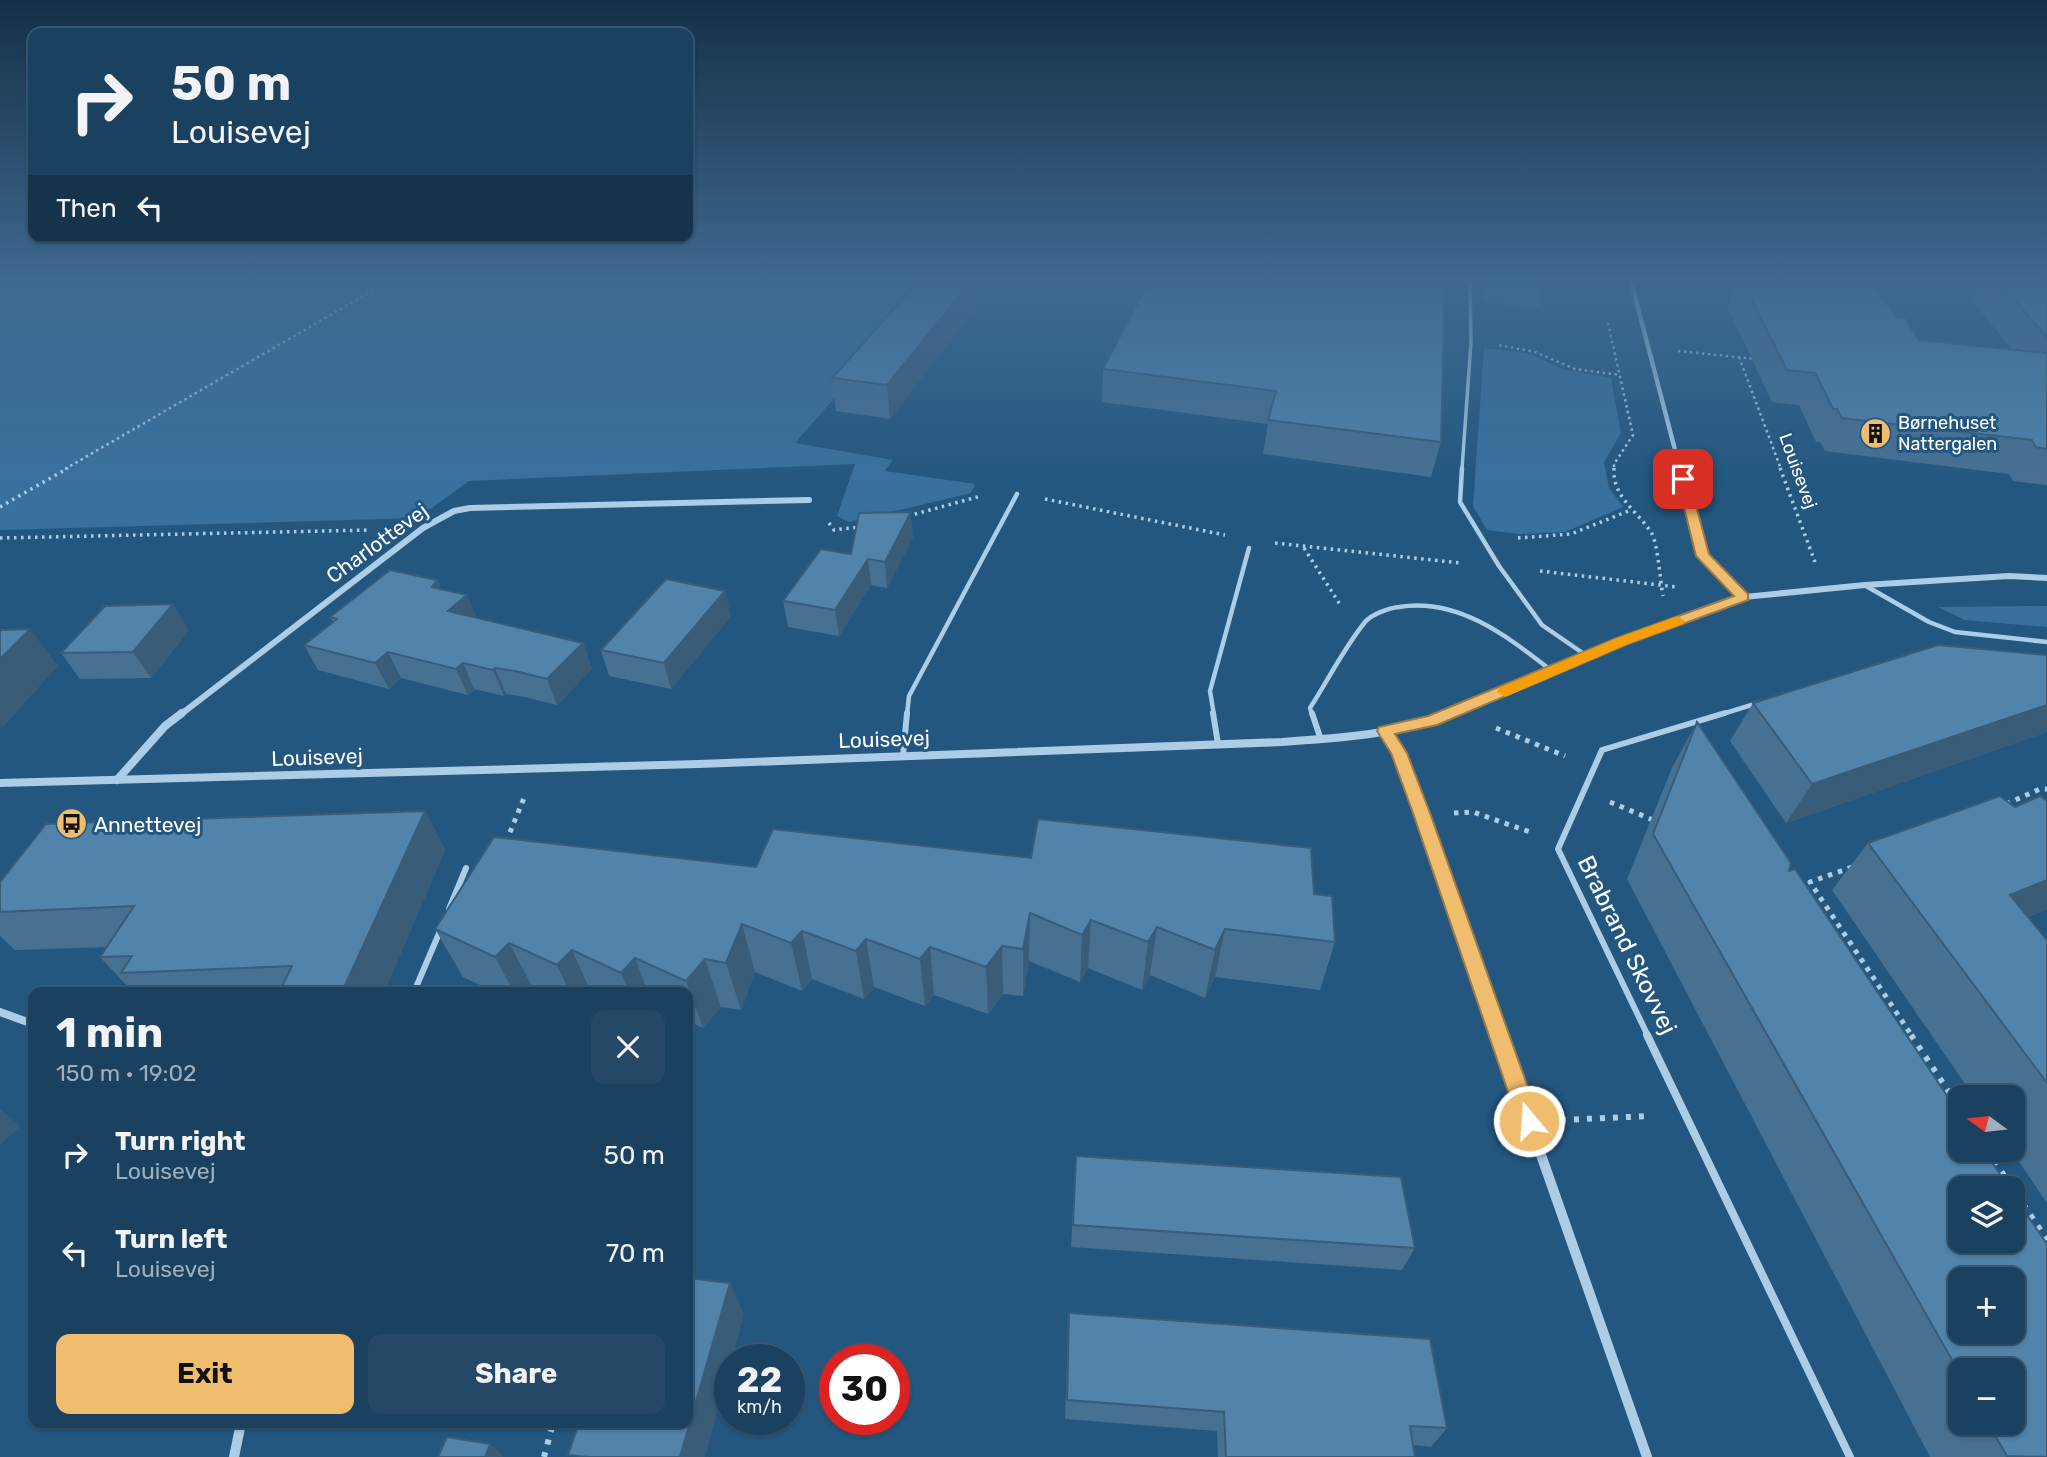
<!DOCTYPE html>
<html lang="en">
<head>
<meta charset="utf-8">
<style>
  :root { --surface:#1b4160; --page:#244866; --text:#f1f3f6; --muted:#a0afbd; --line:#395a75; --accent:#f0bd6f }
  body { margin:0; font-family:Rubik,sans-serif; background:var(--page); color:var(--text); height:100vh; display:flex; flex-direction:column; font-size:26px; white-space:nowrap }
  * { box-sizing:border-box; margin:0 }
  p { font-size:23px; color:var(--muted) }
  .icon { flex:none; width:38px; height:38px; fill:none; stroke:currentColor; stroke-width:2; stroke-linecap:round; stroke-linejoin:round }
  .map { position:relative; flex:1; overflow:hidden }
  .sheet { position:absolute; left:28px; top:987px; width:665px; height:441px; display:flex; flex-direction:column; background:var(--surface); border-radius:14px; box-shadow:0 2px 5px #0004,0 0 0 2px var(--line) }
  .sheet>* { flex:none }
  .guide { position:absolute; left:28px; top:28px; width:665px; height:214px; border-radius:14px; box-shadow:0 2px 5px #0004,0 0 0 2px var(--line); background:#1b4160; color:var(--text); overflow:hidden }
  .needle { width:46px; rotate:285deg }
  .buttons { position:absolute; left:1948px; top:1085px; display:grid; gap:14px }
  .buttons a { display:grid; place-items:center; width:77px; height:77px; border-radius:14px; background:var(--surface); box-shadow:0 2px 5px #0004,0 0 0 2px var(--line); font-size:35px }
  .speed { position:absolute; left:714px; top:1344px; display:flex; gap:14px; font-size:35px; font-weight:700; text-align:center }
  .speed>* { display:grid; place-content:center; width:91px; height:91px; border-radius:50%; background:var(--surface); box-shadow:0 2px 5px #0004,0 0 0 2px var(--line); line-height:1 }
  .speed small { font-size:18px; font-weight:400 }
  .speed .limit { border:10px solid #d22; background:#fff; color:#111 }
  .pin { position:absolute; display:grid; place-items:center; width:60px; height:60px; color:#fff; margin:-30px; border-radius:14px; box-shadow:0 4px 10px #0006 }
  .me { position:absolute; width:77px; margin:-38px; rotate:342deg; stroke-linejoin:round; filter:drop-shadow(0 0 5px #0008) }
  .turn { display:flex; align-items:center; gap:24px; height:147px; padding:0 28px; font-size:32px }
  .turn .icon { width:91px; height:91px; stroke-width:2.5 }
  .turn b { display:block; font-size:49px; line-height:60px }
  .then { display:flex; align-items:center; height:66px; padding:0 28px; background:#0003; gap:14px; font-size:26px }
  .round { display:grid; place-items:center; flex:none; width:74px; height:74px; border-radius:14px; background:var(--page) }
  .summary { display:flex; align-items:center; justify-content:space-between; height:119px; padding:0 28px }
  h1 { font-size:42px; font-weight:700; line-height:52px }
  .button { display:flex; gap:14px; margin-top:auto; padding:14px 28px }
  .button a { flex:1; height:80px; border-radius:14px; background:var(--accent); color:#111; font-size:28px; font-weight:700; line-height:80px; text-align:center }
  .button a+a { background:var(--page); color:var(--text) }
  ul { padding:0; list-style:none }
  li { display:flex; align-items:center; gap:21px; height:98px; padding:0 28px }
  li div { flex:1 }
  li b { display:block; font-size:26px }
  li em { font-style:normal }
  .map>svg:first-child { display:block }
  .green { fill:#39719e }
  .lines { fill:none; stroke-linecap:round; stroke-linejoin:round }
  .path-far3 { stroke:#abcde6; stroke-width:2.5; stroke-dasharray:2.5 3.5; stroke-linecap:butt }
  .path-far2 { stroke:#abcde6; stroke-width:3.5; stroke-dasharray:2.5 4.5; stroke-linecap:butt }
  .path-far1 { stroke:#abcde6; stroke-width:5; stroke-dasharray:4.5 6; stroke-linecap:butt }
  .path { stroke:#abcde6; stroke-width:6; stroke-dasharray:5 8; stroke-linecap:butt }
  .lane-far3 { stroke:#abcde6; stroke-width:3.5 }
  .lane-far2 { stroke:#abcde6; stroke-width:4.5 }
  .lane-far1 { stroke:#abcde6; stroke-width:6 }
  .lane { stroke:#abcde6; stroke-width:8 }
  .street-far3 { stroke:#abcde6; stroke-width:4.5 }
  .street-far2 { stroke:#abcde6; stroke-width:6 }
  .street-far1 { stroke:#abcde6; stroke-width:8 }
  .street { stroke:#abcde6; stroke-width:10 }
  .wall { fill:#467193; fill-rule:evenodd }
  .shaded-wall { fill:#395c78 }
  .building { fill:#5183ab; stroke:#395c78; stroke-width:2; fill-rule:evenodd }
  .route { fill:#f0bd6f; stroke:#9c7b48; stroke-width:2 }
  .slow { fill:#f59e0b }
  .labels { text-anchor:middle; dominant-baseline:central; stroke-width:6; stroke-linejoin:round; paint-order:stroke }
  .far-poi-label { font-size:18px; fill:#fff; stroke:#245780; text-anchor:start }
  .far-street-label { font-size:18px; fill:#fff; stroke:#245780 }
  .street-label { font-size:21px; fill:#fff; stroke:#245780 }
  .poi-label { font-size:21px; fill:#fff; stroke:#245780; text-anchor:start }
  .near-street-label { font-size:24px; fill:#fff; stroke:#245780 }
</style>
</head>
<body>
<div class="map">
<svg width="2047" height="1457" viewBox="0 0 2047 1457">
  <rect width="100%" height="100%" fill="#245780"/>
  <g class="green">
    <path d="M0,281h937l-142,162 98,17 -8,11 90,13 -4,9 -122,29 -12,-6 18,-52 -386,17 -51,37 -418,12z"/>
    <path d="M1483,281h56l3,27 -58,-6z"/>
    <path d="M1484,348l47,6 31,15 49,9 10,55 -17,29 5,26 14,19 -58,25 -45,2 -33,-4 -14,-24z"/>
    <path d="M2047,606v21l-82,-7 -27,-13z"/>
  </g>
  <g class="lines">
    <g class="path-far3">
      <path d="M1608,323l25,112 -19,29v5"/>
      <path d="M1499,345l36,7 40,17 45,6"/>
      <path d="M1678,351l78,8"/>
      <path d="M1739,357l42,112"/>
      <path d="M65,469l324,-188"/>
    </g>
    <g class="path-far2">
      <path d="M1614,468c-2,28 22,42 37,64 7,11 9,49 12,64"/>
      <path d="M1780,468l35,94"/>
      <path d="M1045,499l180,36"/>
      <path d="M0,507l68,-39"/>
      <path d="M908,516l73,-20"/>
      <path d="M829,523l5,7 25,-3"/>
      <path d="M0,538l370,-8"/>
      <path d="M1518,538l53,-4 60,-24"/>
      <path d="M1275,543l186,20"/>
      <path d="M1304,548l37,58"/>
      <path d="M1540,571l137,16"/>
    </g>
    <g class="path-far1">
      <path d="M1496,728l69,28"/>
      <path d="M1610,802l43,18"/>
      <path d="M2006,804l34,-15h7"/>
      <path d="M1454,813l19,-1 60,21"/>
      <path d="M506,842l18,-44"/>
      <path d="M1852,867l-42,15 102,154"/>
    </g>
    <g class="path">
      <path d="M1911,1035l49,74"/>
      <path d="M1561,1120l90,-4"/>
      <path d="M1987,1150l60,90"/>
      <path d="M544,1457l9,-34"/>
    </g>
    <path class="lane-far3" d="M1462,469l9,-127 -1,-61"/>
    <g class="lane-far2">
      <path d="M1462,468l-2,34 39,64 43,59 45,31"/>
      <path d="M1866,586l63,36 26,10 92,10"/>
      <path d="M907,715l2,-19 108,-202"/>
      <path d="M1214,715l-4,-24 39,-143"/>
      <path d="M1312,715l-2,-7c18,-28 34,-60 55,-86 7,-8 24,-14 34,-15 59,-10 109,30 153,64"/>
      <path d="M1719,715l39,-12"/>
    </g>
    <g class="lane-far1">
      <path d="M1213,713l5,31"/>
      <path d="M1312,713l9,27"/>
      <path d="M903,756l4,-43"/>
      <path d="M449,909l17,-41"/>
      <path d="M414,992l26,-61"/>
      <path d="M1648,1036l-90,-187 44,-99 123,-37"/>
    </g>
    <path class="lane" d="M1647,1035l203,422"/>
    <path class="street-far3" d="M1631,281l49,188"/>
    <g class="street-far2">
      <path d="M1680,468l23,88 41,41"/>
      <path d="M180,715l243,-187 31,-17 16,-3 339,-8"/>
      <path d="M1447,715l175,-74 122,-44 121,-12 144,-9 38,2"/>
    </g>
    <g class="street-far1">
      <path d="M1385,731l14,22 23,60 78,223"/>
      <path d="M117,780l48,-54 17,-13"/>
      <path d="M0,783l699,-19 583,-22c57,-4 116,-7 169,-29"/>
      <path d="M0,1012l33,12"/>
    </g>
    <g class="street">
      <path d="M1499,1035l148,422"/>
      <path d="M234,1457l7,-34"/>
    </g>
  </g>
  <g class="wall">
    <path d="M919,281h77l-106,138 -54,-8 -4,-33z"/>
    <path d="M1149,281l292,161 -10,35 -168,-23 5,-30 -166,-22 1,-33z"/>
    <path d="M1738,281h54l106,37 21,22 93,10 -41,-51 10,-18h42l24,8v196l-34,-4 -4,-7 -184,-23 -5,-9h-4l-17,-37 -27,-3 -45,-96z"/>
    <path d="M913,537l-26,51 -16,-3 -32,51 -51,-9 -5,-26 68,-47z"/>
    <path d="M437,580l4,9 36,29 106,25 9,26 -35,36 -32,-8 -19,-3 -2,2 -30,-7 -6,6 -67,-17 -12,11 -71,-19 -14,-25 29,-23 -3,-5z"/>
    <path d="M731,616l-60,73 -62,-13 -8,-26z"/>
    <path d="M189,630l-38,48 -71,1 -19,-26z"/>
    <path d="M2047,655v77l-261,91 -56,-82 23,-38z"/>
    <path d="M1697,722l92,149 258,586h-117l-303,-578 45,-111zM1960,1370l52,53h-52z"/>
    <path d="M2047,801v108l-19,8 19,23v263l-36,-53h1v-53h-38l-142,-207 36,-47 147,-36z"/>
    <path d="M425,811l20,39 -61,142h-251l-33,-35 7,-10 -92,3 -15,-14v-54z"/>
    <path d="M756,867l558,27 21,48 -15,48 -105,-13 -10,21 -55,-23 -8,15 -54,-22 -8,14 -51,-21 -6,35 -20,-2 -15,20 -54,-19 -9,11 -51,-19 -10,12 -52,-20 -10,12 -47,-19 -14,38 -20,-3 -18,21 -15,-7v-29h-150l-4,-2 -2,2h-37l-32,-15 -28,-48z"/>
    <path d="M1076,1156l339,92 -13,22 -331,-23z"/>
    <path d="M1069,1313l378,115 -16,19 -18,-2 2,12h-197l-1,-26 -152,-12z"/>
  </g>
  <g class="shaded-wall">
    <path d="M971,281h25l-106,138 -3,-34z"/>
    <path d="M1704,281h14l-15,4z"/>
    <path d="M911,512l2,25 -26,51 -2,-26z"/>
    <path d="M868,559l3,26 -32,51 -4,-26z"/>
    <path d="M437,580l11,25 -16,-18z"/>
    <path d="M725,591l6,25 -60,73 -7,-26z"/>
    <path d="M467,595l11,26 -30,-10z"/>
    <path d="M173,604l16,26 -38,48 -18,-26z"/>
    <path d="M30,629l28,37 -56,62 -2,-2v-67z"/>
    <path d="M583,643l9,26 -35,36 -10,-26z"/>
    <path d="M388,652l13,26 -12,11 -14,-26z"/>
    <path d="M463,663l11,26 -6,6 -12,-26z"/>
    <path d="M495,668l11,26 -2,2 -11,-26z"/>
    <path d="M2047,705v27l-261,91 26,-39z"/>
    <path d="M425,811l20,39 -61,142h-42z"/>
    <path d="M2047,880v29l-81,32 44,-46z"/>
    <path d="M1030,913l-1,48 -6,35v-47z"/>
    <path d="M1091,920l-3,48 -8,14 2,-47z"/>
    <path d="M742,924l13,48 -14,38 -15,-47z"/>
    <path d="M1157,927l-7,48 -8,15 6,-48z"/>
    <path d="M1225,929l-10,48 -10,21 10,-48z"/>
    <path d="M802,931l10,48 -10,12 -11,-48z"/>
    <path d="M866,939l8,48 -10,12 -8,-48z"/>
    <path d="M509,943l25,47 -2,2h-18l-19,-35z"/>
    <path d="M1002,946l1,48 -15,20 -2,-47z"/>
    <path d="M930,947l4,48 -9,11 -5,-47z"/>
    <path d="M572,950l19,42h-21l-13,-27z"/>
    <path d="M635,958l13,34h-19l-8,-19z"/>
    <path d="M705,959l16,48 -18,21 -17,-47z"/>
    <path d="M0,1109l21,17 -21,19z"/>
    <path d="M730,1283l14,31 -12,46h-2v7l-25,90h-25z"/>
    <path d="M490,1444l14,13h-19z"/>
  </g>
  <g class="building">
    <path d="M919,281h52l-84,104 -55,-7z"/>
    <path d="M1149,281h296l-4,161 -173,-22 8,-29 -173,-22z"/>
    <path d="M1742,281h50l83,7 23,30h7l14,22 128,13v96l-11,-2 -4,-7 -190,-22 -5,-9h-4l-18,-36 -28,-3z"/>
    <path d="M1998,281h25l24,8v48z"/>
    <path d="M911,512l-26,50 -17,-3 -33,51 -52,-9 38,-52 30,5 8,-41z"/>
    <path d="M390,570l47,10 -5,7 35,8 -19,16 135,32 -36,36 -32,-8 -20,-3 -2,2 -30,-7 -7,6 -68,-17 -13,11 -71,-18 33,-26 -7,-2z"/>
    <path d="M666,579l59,12 -61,72 -63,-13z"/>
    <path d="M173,604l-40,48 -72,1 44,-47z"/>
    <path d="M30,629l-30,30v-29z"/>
    <path d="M1938,645l109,10v50l-235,79 -59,-81z"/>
    <path d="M1697,722l94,141 -2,8 6,-2 165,246v35h24l25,38h-49v53h52v-48l35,51v213l-40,-1 -19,-33h24v-53h-52v4l-307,-540zM1960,1279h52v53h-52z"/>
    <path d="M2000,796l15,11 25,-11 7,5v79l-37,15 37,45v143l-179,-240z"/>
    <path d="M425,811l-83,181h-63l13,-26 -171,7 11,-17 -32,1 34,-51 -134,6v-30l46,-58z"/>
    <path d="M1038,819l273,29 3,46 18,2 3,46 -110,-13 -10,21 -58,-23 -9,15 -57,-22 -9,15 -52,-22 -7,36 -21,-3 -16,21 -56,-20 -10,12 -54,-20 -10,12 -54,-20 -11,12 -49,-19 -16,39 -21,-4 -19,22 -51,-23 -14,15 -49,-23 -15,15 -48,-22 -14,14 -60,-28 59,-92 262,30 17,-38 258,29z"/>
    <path d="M1076,1156l325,21 14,71 -342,-23z"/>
    <path d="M688,1278l42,5 -50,174h-92l-20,-2 11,-32h109z"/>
    <path d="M1069,1313l361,26 17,89 -37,-2 5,31h-189l-2,-45 -157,-12z"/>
    <path d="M447,1437l43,7 -5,13h-47z"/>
  </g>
  <linearGradient id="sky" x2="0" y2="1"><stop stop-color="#143046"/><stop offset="0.58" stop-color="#3f6991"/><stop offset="1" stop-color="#3f6991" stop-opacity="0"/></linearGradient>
  <rect width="2047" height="485" fill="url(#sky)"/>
  <path class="route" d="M1683,475l6,4 20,75 39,40v6l-120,44 -191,81 -42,9 12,19 23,60 110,308 -3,7 -8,3 -8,-3 -3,-7 -105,-308 -22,-60 -14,-22 2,-4 49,-11 189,-78 117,-42 -38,-40 -19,-77z"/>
  <path class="slow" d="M1678,616l7,5 -2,3 -55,20 -118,51 -5,2 -8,-5 2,-4 118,-50z"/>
  <defs>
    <symbol id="building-disc" viewBox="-11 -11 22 22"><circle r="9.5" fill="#f0bd6f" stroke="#245780"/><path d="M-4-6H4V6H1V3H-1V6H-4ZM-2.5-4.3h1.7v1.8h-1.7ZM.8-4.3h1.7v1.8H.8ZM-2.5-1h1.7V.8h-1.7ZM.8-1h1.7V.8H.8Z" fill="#111"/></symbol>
    <symbol id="bus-disc" viewBox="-11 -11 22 22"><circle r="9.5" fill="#f0bd6f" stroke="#245780"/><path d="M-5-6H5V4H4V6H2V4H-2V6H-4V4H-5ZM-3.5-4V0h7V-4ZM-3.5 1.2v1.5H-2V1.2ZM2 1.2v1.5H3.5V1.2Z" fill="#111"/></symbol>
  </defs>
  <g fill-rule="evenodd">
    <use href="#building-disc" x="1858" y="416" width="35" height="35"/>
    <use href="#bus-disc" x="54" y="806" width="35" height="35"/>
  </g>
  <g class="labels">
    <g class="far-poi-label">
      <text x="1898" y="423">Børnehuset<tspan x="1898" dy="21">Nattergalen</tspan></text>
    </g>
    <g class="far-street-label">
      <text transform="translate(1798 471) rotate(70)">Louisevej</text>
    </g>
    <g class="street-label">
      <text transform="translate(377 543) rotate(-36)">Charlottevej</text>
      <text transform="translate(884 739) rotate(-2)">Louisevej</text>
      <text transform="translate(317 757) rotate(-2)">Louisevej</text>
    </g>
    <g class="poi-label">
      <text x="94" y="824">Annettevej</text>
    </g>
    <g class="near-street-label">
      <text transform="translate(1627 945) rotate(64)">Brabrand Skovvej</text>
    </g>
  </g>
</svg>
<div class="buttons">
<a><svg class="needle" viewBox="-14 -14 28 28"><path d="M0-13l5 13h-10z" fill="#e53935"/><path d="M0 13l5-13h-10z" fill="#a0afbd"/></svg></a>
<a><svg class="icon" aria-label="layers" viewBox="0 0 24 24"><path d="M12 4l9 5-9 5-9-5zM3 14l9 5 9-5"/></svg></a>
<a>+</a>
<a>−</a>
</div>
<div class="speed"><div>22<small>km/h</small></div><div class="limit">30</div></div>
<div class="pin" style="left:1683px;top:479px;background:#d93025"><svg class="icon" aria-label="arrive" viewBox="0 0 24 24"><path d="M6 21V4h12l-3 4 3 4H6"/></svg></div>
<svg class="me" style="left:1529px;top:1121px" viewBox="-20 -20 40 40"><circle r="17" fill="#f0bd6f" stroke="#fff" stroke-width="3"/><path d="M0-11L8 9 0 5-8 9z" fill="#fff"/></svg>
<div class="guide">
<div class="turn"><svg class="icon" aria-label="right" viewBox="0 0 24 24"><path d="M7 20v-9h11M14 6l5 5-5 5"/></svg><div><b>50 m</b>Louisevej</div></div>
<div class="then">Then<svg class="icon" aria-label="left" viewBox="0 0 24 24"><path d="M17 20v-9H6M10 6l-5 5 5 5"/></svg></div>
</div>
<section class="sheet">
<div class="summary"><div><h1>1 min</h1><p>150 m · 19:02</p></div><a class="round"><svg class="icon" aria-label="close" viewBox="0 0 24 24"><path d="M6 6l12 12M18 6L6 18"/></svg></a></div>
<ul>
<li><svg class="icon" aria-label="right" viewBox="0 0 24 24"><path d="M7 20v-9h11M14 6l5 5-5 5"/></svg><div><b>Turn right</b><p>Louisevej</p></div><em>50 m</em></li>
<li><svg class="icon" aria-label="left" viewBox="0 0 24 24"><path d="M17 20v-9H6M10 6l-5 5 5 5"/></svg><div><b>Turn left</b><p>Louisevej</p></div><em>70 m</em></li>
</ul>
<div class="button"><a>Exit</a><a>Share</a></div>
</section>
</div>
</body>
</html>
